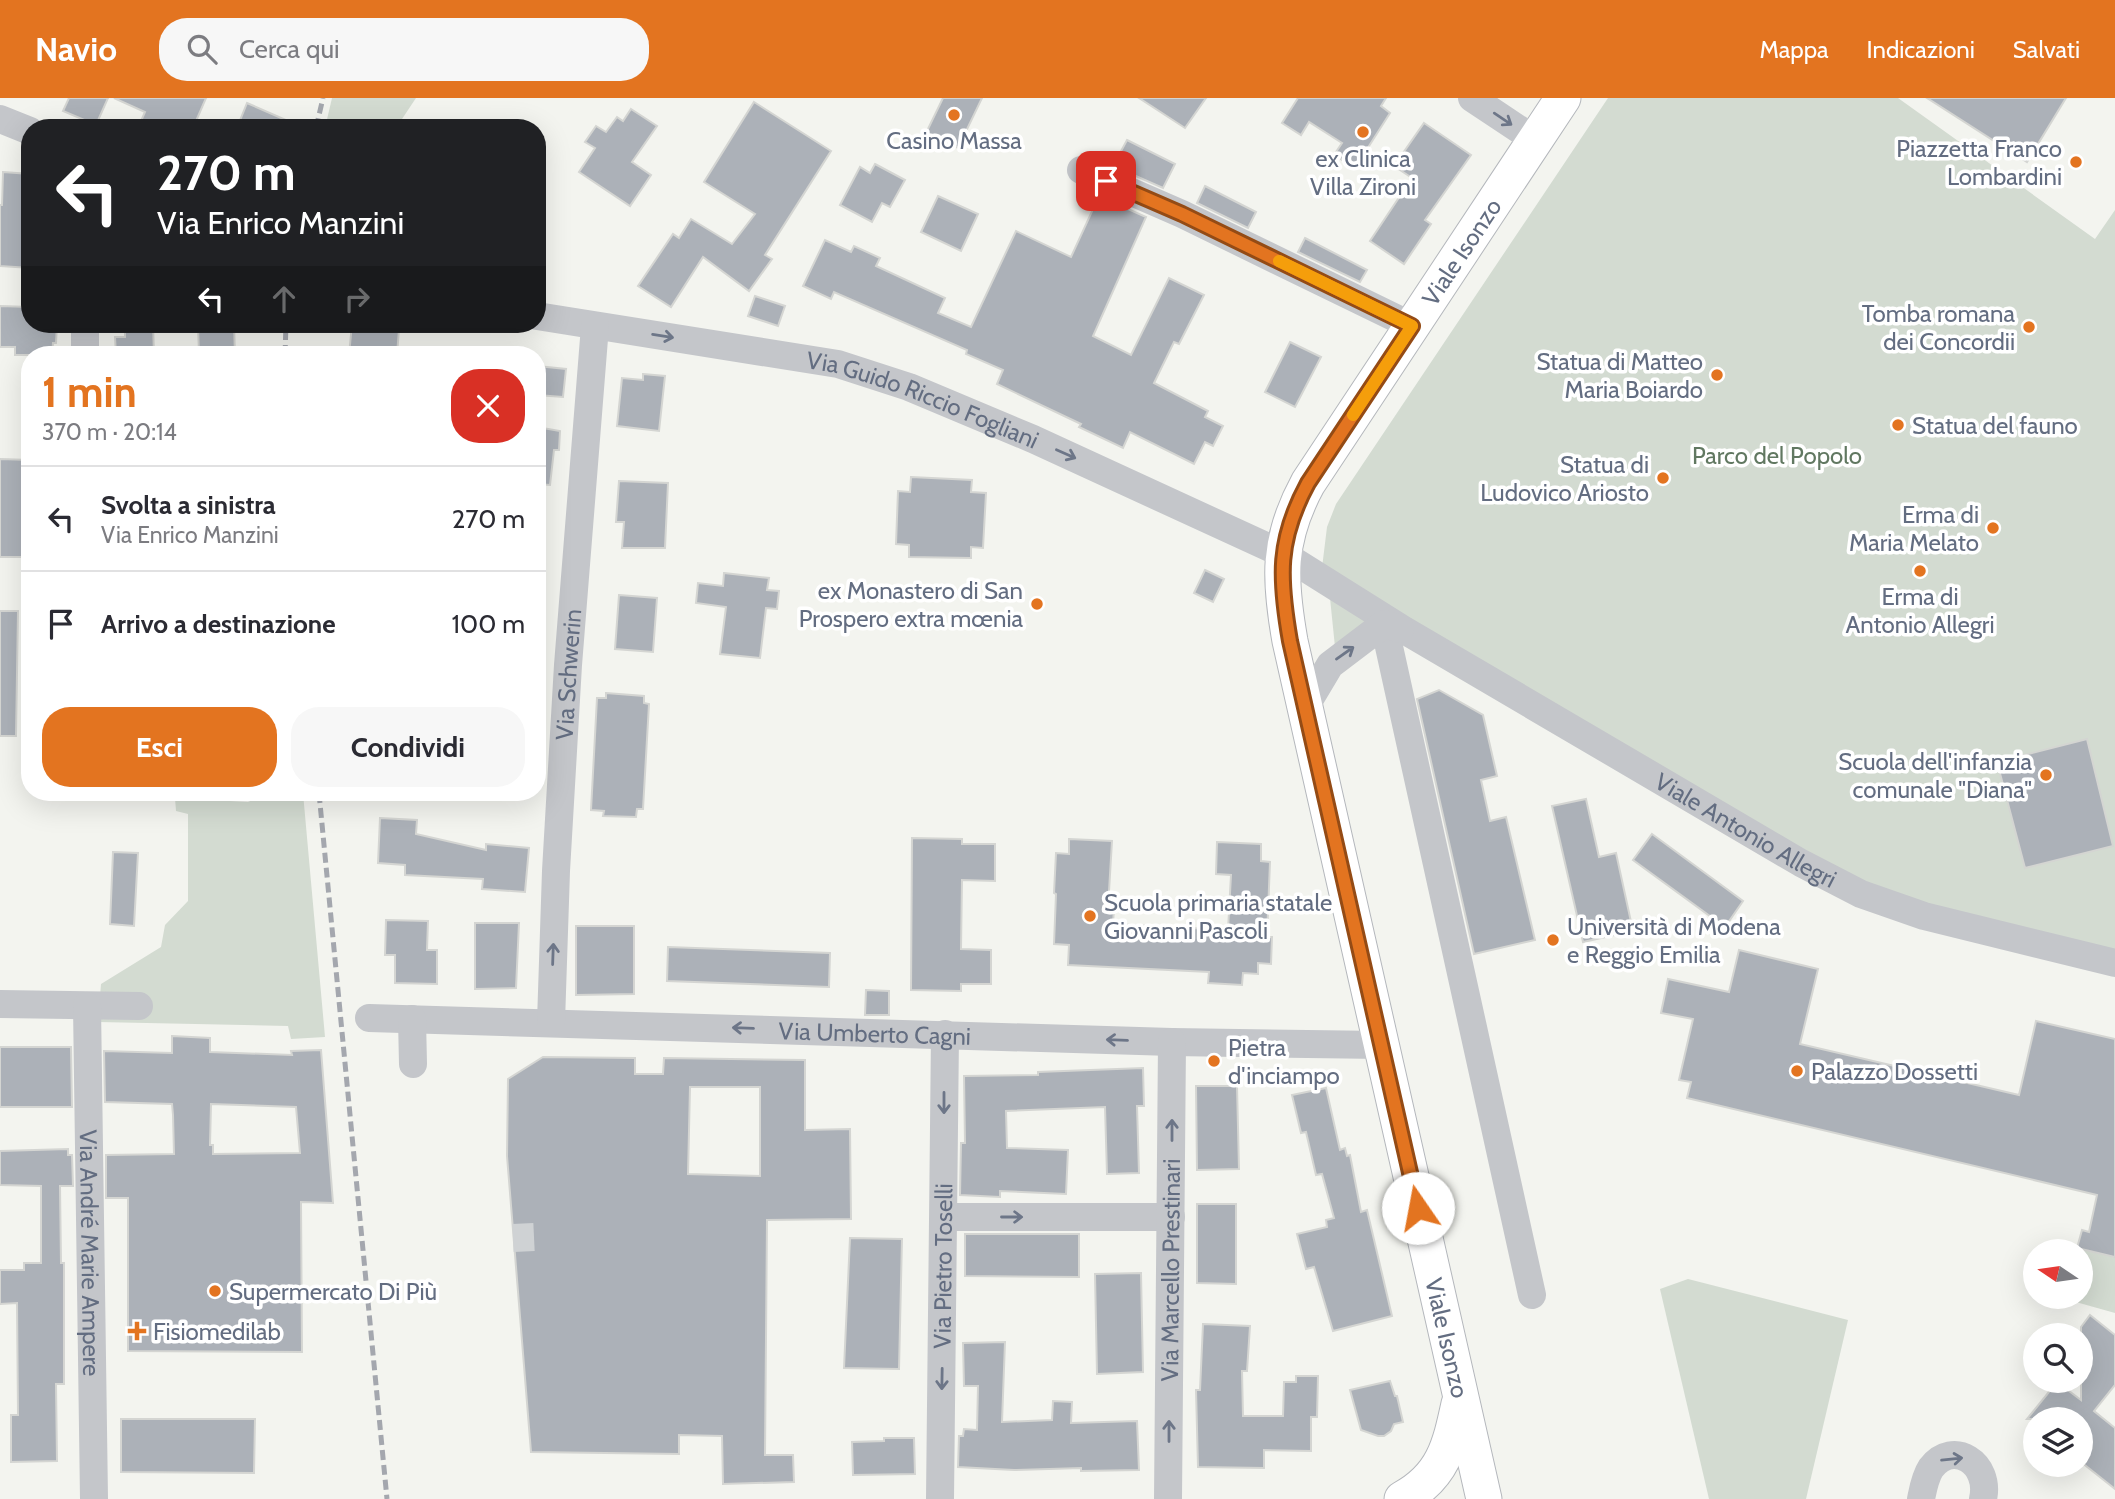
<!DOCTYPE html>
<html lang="it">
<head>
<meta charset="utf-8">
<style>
  :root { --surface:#fff; --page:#f7f7f7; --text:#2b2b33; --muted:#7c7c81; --line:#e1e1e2; --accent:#e37420 }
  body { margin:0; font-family:Cabin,sans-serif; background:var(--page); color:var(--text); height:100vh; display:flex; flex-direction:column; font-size:26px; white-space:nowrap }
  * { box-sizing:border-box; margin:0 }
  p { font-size:23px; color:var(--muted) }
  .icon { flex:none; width:38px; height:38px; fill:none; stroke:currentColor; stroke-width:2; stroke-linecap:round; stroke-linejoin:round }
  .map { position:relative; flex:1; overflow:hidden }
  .details { position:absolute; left:21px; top:248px; width:525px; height:455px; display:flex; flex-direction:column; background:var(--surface); border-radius:28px; box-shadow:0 7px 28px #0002 }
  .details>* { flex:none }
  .top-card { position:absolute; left:21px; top:21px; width:525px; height:214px; border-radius:28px; box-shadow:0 7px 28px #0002; background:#202124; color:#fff; overflow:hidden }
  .needle { width:46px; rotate:283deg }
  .controls { position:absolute; left:2023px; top:1141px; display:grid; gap:14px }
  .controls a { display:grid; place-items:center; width:70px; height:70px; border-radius:50%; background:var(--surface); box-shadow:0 7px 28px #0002; font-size:35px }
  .pin { position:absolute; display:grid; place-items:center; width:60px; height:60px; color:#fff; margin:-30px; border-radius:14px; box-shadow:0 4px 10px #0006 }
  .me { position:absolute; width:77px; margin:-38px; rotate:348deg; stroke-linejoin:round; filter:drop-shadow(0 0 5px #0008) }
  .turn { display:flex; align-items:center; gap:24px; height:147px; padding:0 21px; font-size:32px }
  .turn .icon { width:91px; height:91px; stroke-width:2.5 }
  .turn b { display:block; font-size:49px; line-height:60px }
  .lanes { display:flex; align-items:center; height:66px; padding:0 21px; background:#0003; justify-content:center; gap:35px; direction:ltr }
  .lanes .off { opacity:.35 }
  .round { display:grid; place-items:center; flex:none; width:74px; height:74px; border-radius:28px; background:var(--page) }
  .headline { display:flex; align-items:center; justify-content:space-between; height:119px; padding:0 21px }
  h1 { font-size:42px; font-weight:700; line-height:52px; color:var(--accent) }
  .action { display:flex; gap:14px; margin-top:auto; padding:14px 21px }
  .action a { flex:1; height:80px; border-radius:28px; background:var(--accent); color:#fff; font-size:28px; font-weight:700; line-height:80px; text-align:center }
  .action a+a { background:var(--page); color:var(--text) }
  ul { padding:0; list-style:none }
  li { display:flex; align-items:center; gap:21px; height:105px; padding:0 21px; border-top:2px solid var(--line) }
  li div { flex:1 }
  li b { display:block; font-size:26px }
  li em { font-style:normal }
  header { display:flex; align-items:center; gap:42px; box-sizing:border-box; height:98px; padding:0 35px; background:var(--accent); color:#fff }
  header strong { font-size:33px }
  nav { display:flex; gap:38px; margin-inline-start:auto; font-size:24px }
  .search { width:490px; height:63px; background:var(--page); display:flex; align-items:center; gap:18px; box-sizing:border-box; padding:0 24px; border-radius:28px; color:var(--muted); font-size:26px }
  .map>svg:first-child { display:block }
  .green { fill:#d3dbd1 }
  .building { fill:#acb1b8; stroke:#d4d5d2; stroke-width:2; fill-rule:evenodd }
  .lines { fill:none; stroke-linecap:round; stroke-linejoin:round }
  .minor-tunnel { stroke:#cfd2d4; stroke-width:28; stroke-dasharray:28 14; stroke-linecap:butt }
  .major-casing { stroke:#b4b7bc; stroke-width:37 }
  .minor { stroke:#c4c6ca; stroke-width:28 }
  .major { stroke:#fff; stroke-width:35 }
  .rail { stroke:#a4a7ae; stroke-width:5; stroke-dasharray:10 5; stroke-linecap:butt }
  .oneway { stroke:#6d7688 }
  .route-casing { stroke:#944b15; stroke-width:18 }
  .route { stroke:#e37420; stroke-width:12 }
  .slow { stroke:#f59e0b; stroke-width:12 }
  .poi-dot { fill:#e37420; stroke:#fff; stroke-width:2.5 }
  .labels { text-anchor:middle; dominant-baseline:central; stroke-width:7; stroke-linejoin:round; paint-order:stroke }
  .poi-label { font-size:24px; fill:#636d81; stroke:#fff; text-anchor:end }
  .street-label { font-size:24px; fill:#636d81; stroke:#fff }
  .park-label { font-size:24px; fill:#617861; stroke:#fff }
</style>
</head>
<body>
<header>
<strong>Navio</strong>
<div class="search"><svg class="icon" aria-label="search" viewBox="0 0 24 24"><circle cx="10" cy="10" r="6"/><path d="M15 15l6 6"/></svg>Cerca qui</div>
<nav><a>Mappa</a><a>Indicazioni</a><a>Salvati</a></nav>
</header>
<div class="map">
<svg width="2115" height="1401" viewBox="0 0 2115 1401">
  <rect width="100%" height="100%" fill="#f3f4ef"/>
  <g class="green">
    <path d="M332,0h84l-20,30h-71z"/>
    <path d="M1608,0h290l197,141 20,-29v753l-254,-69 -540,-318 6,-49 9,-23z"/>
    <path d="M1330,500l38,21 -33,28z"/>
    <path d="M269,695h34l22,244 -34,2 -3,-13 -190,-4 3,-38 60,-37 4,-22 23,-24v-87l-12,-3 -1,-13 73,4z"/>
    <path d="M2061,1146l51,12 3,-8v65l-57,-16h23v-46h-21z"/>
    <path d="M1688,1181l160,41 -42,179h-97l-49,-210z"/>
  </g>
  <g class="building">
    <path d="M69,0h39l-12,27 -33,-14z"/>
    <path d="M114,0h92l-13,30h-55l7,-16z"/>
    <path d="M943,0h39l-24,50 -32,-15z"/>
    <path d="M1139,0h67l-21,30z"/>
    <path d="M1298,0h88l-5,8 9,7 -35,55 -21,-13 8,-12 -33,-21 -8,13 -19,-12z"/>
    <path d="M1927,0h139l-39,64z"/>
    <path d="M754,4l77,49 -66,104 7,4 -23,32 -46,-34 -32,50 -33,-21 35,-52 6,4 12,-19 41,25 23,-30 -51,-32z"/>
    <path d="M247,5l57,25h-67z"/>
    <path d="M631,11l26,17 -25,36 19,13 -21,31 -51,-34 16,-24 -10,-6 11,-16 10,6 11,-15 6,4z"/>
    <path d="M1424,25l47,32 -46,65 6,4 -27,40 -34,-23 42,-63 -18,-12z"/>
    <path d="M1127,42l48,24 -12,24 -50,-22z"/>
    <path d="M875,66l30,16 -15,27 -8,-4 -10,19 -32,-17 20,-38 10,6z"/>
    <path d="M3,74l27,2v94l-30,-2v-61h2z"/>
    <path d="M1205,88l51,26 -8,16 -51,-25z"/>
    <path d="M938,98l40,18 -17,37 -40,-19z"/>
    <path d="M1099,98l47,21 -53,119 38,19 38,-77 35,17 -25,49 -5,-2 -20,41 54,28 -3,6 18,9 -10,20 -8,-4 -11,22 -64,-32 -7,16 -44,-21 2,-3 -84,-40 6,-14 -37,-16 1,-4 -133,-58 -3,7 -28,-13 22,-46 26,12 3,-6 26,12 -4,8 69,32 -7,15 33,14 45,-96 55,26z"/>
    <path d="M1305,140l62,32 -7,12 -62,-30z"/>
    <path d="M755,198l30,10 -7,20 -30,-10z"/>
    <path d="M0,208l30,1v17h27l-1,19h-3l-1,12h-37v-8h-15z"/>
    <path d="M125,226h28l1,31h-38l-1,-18h10z"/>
    <path d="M198,226h36l1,31h-36z"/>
    <path d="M352,226l47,5 -2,26h-48z"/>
    <path d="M1290,244l31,15 -26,50 -30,-15z"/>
    <path d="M537,268l29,3 -3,28 -26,-2z"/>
    <path d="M643,276l22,2 -6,55 -42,-5 5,-48 21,2z"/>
    <path d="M537,329l23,4 -1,19h-5l-4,35 -13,-1z"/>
    <path d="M0,361l30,1v97h-30z"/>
    <path d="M911,379l61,3 -1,12 15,1 -3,55 -12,-1v11l-62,-1v-12l-13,-1 2,-53 12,1z"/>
    <path d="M619,383l49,2 -3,65h-43l2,-26h-8z"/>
    <path d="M1205,472l19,9 -11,23 -19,-9z"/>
    <path d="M724,475l45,5 -2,12 12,1 -2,18 -11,-1 -6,50 -40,-4 6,-47 -30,-4 2,-20 25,3z"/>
    <path d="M619,497l38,3 -4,54 -38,-3z"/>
    <path d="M0,513h18l-2,125h-16z"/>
    <path d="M1439,592l44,25 14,61 -16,4 9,41 16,-4 29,123 -61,14 -57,-255z"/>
    <path d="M606,595l38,3v7l5,1 -6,105h-6l-1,8 -33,-1 1,-5 -13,-1 6,-112h9z"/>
    <path d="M2087,641l26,107 -88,22 -28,-106z"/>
    <path d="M1586,701l13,58 17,-4 17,78 -50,11 -31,-136z"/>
    <path d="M380,720l37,2 -1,14 70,16v-6l43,4 -4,44 -43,-3 1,-10 -78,-4v-10l-27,-2z"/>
    <path d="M1652,736l91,67 -18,26 -92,-67z"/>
    <path d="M912,740l50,1v5h33v37l-33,-1 -1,69 30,1v34h-30v7l-50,-1z"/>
    <path d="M1069,741l43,2 -4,67h6l-1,16 115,6 3,-55 -15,-1 1,-32 44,2v17l9,1 -3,75h5l-1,27 -13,-1v11l-15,-1 -1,12 -34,-2 1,-11 -141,-7 1,-20 -15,-1 2,-50 -2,-1 2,-40 13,1z"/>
    <path d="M113,754l25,1 -4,73 -24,-2z"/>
    <path d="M386,822l42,1 -1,29h10v34l-42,-1v-28h-10z"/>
    <path d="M475,825h44l-3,65 -41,1z"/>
    <path d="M576,828h58v68l-58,1z"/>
    <path d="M668,849l162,6 -1,34 -162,-6z"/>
    <path d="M1739,852l79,19 -18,75 219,51 17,-74 79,18v218l-38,-9 5,-18 7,2 8,-37 -410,-97 4,-16 -12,-2 14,-61 -32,-6 7,-34 61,13z"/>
    <path d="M866,892l23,1v24h-24z"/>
    <path d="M172,938l38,2v14l82,3 -1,-4 30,-1 12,153 -32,-1 1,150 -174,-1v-153h-22v-43l68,-1 -1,-39 -1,-11 -67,-2 -1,-51 68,2zM211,1006l85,3 4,46 -87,1v-9h-3z"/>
    <path d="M0,949h71l1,60h-72z"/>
    <path d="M543,959l92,1v16h28l1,-16 141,2v70l45,-1 1,90 -84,1 -2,235h28l1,27 -71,2 -1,-48 -43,-1v19l-148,-2 -24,-296 1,-77zM690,989h70v89l-72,-2z"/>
    <path d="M1143,970l1,38h-7l2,67 -32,1 -2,-67 -99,4 1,37 61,2 -2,44 -66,-3v6l-40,-2 1,-52h4l-1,-67 74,-1v-3z"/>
    <path d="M1196,988h41l2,83 -42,1z"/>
    <path d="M1326,990l14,62 5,-2 2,8 3,-1 11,57 6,-2 25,106 -59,15 -19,-64 -8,2 -9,-35 30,-7 -1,-7 8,-2 -12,-44 -6,1 -10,-43 -5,1 -9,-38z"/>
    <path d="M68,1051v6h4l1,31h-13l1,77h3v121h-8l1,77 -46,1v-47h7l-1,-112 -17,1v-34h24v-7h17v-77l-41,-1v-34z"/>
    <path d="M1197,1106h39v80l-39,-1z"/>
    <path d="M965,1136h114v43l-114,-1z"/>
    <path d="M850,1140l52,1 -3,130 -55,-1z"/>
    <path d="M1141,1175l2,99 -46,2 -2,-100z"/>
    <path d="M2090,1217l25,20v50l-21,26 21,17v61l-34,-27v-43h-54l30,-37 24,18v-73z"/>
    <path d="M1203,1226l47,2 -3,45h-5l1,45h40l1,-34h12v-6h22l-1,41h-6v34l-47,-1v18l-66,-1 -2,-77h4z"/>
    <path d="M1005,1244l-3,80 50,-2 1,-19 19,1 -1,21 66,-2 2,49 -58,1v-3l-67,2 -56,-3 1,-31h4l1,-7 13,1 1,-44h-14l-1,-43z"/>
    <path d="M1390,1283l5,15h2l6,26 -9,2 -3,7 -7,5h-6l-17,-6 -11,-40z"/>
    <path d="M121,1321h134l-1,54 -133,-1z"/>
    <path d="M884,1340h30l1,36 -62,1 -1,-33 32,-1z"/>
  </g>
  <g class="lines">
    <path class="minor-tunnel" d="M513,1140l21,-1"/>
    <defs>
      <g id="major">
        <path d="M1402,1401c41,-22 48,-53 57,-95"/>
        <path id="s7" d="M1484,1401l-194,-858c-11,-62 -13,-101 18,-158l255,-385"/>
      </g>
    </defs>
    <use href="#major" class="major-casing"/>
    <g class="minor">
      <path d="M1472,0l63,42"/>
      <path d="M0,21l30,12"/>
      <path d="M1081,72l101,44 230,112"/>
      <path id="s1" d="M537,218l301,48 71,23 124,52 250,115 121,76 397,233 60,31 63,22 191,47"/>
      <path d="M85,257v-31"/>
      <path d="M1384,526l148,671"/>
      <path d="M1305,609l25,-42 54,-41 16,5"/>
      <path d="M0,906l139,2"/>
      <path id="s2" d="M87,908l7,493"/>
      <path id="s3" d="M369,920l803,24 210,3"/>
      <path d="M412,921l1,45"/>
      <path id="s4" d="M551,924l5,-151 12,-206 27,-339"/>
      <path d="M944,1119h227"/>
      <path id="s5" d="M940,1401l5,-465"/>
      <path id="s6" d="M1168,1401l4,-457"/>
      <path d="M1921,1401c2,-10 4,-22 10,-31 22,-29 60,-5 52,31"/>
    </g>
    <use href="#major" class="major"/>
    <g class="rail">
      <path d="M316,30l7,-30"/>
      <path d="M285,257l1,-31"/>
      <path d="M319,695l68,706"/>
    </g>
  </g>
  <defs><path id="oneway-shaft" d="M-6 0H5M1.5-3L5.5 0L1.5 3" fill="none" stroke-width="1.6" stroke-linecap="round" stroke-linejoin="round" transform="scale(1.75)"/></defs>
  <g class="oneway">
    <use href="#oneway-shaft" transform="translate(1503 21) rotate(34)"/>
    <use href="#oneway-shaft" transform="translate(663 238) rotate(9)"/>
    <use href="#oneway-shaft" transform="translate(1066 356) rotate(24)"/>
    <use href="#oneway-shaft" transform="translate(1345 555) rotate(-35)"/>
    <use href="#oneway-shaft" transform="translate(553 856) rotate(-88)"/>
    <use href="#oneway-shaft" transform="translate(743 930) rotate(-178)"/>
    <use href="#oneway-shaft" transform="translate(1117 942) rotate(-178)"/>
    <use href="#oneway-shaft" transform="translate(944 1005) rotate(90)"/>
    <use href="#oneway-shaft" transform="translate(1172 1032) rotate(-90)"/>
    <use href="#oneway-shaft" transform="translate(1012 1119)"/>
    <use href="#oneway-shaft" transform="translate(942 1281) rotate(91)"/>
    <use href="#oneway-shaft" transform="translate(1169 1333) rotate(-90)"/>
    <use href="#oneway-shaft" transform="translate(1952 1361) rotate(-6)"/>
  </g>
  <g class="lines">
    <defs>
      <path id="route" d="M1106,83l76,33 230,112 -104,157c-31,57 -29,95 -18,158l128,567"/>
    </defs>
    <use href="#route" class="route-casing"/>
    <use href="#route" class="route"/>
    <path class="slow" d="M1279,163l133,65 -59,89"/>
  </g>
  <g class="poi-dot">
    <circle cx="954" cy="17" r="7"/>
    <circle cx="1363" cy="34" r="7"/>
    <circle cx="2076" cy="64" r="7"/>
    <circle cx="2029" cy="229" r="7"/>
    <circle cx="1717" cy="277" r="7"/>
    <circle cx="1898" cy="327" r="7"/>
    <circle cx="1663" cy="380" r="7"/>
    <circle cx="1993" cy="430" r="7"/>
    <circle cx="1920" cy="473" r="7"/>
    <circle cx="1037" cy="506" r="7"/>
    <circle cx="2046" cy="677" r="7"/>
    <circle cx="1090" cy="818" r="7"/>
    <circle cx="1553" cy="842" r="7"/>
    <circle cx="1214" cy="963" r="7"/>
    <circle cx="1797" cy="973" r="7"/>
    <circle cx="215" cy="1193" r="7"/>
    <path d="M133.5 1222.5h7v7h7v7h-7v7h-7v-7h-7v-7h7z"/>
  </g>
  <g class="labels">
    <g class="poi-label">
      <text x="954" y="42" text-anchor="middle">Casino Massa</text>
      <text x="2062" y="50">Piazzetta Franco<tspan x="2062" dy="28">Lombardini</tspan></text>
      <text x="1363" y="60" text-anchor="middle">ex Clinica<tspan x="1363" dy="28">Villa Zironi</tspan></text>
      <text x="2015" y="215">Tomba romana<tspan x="2015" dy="28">dei Concordii</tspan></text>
      <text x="1703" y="263">Statua di Matteo<tspan x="1703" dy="28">Maria Boiardo</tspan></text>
      <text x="1912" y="327" text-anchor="start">Statua del fauno</text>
      <text x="1649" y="366">Statua di<tspan x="1649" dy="28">Ludovico Ariosto</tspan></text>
      <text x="1979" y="416">Erma di<tspan x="1979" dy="28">Maria Melato</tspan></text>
      <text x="1023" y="492">ex Monastero di San<tspan x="1023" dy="28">Prospero extra mœnia</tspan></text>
      <text x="1920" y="498" text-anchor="middle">Erma di<tspan x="1920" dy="28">Antonio Allegri</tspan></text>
      <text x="2032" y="663">Scuola dell'infanzia<tspan x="2032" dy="28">comunale "Diana"</tspan></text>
      <text x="1104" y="804" text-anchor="start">Scuola primaria statale<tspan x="1104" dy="28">Giovanni Pascoli</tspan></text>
      <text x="1567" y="828" text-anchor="start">Università di Modena<tspan x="1567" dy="28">e Reggio Emilia</tspan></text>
      <text x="1228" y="949" text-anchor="start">Pietra<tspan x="1228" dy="28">d'inciampo</tspan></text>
      <text x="1811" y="973" text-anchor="start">Palazzo Dossetti</text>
      <text x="229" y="1193" text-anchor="start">Supermercato Di Più</text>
      <text x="153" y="1233" text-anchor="start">Fisiomedilab</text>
    </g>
    <g class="street-label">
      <text stroke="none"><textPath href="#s7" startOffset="1320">Viale Isonzo</textPath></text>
      <text stroke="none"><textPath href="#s1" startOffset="396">Via Guido Riccio Fogliani</textPath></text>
      <text stroke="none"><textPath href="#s4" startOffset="348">Via Schwerin</textPath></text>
      <text stroke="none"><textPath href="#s1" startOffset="1328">Viale Antonio Allegri</textPath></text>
      <text stroke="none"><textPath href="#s3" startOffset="506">Via Umberto Cagni</textPath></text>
      <text stroke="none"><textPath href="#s2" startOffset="247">Via André Marie Ampere</textPath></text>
      <text stroke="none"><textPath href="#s5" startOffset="233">Via Pietro Toselli</textPath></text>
      <text stroke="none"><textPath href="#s6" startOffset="229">Via Marcello Prestinari</textPath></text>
      <text transform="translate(1447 1240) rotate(77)">Viale Isonzo</text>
    </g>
    <g class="park-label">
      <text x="1777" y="357">Parco del Popolo</text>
    </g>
  </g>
</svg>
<div class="controls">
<a><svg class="needle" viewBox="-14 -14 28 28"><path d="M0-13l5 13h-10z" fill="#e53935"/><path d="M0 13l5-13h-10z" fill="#7c7c81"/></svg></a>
<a><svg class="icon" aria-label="search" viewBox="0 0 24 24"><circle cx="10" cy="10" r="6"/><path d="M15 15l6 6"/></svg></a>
<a><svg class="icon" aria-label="layers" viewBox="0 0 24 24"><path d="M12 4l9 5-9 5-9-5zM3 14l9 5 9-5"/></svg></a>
</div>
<div class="pin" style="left:1106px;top:83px;background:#d93025"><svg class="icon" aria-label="arrive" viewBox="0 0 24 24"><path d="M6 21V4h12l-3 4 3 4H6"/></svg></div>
<svg class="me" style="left:1418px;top:1110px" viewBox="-20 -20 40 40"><circle r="19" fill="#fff"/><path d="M0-13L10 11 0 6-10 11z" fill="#e37420"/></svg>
<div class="top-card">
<div class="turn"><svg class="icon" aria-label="left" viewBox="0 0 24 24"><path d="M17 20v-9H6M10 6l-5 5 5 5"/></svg><div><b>270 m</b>Via Enrico Manzini</div></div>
<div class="lanes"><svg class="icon" aria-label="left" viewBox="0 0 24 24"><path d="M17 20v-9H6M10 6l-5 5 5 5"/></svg><svg class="icon off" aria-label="ahead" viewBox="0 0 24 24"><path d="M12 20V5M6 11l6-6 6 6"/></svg><svg class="icon off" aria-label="right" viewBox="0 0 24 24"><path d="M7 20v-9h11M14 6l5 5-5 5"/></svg></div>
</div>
<section class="details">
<div class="headline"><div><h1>1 min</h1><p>370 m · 20:14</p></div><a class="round" style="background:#d93025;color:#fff"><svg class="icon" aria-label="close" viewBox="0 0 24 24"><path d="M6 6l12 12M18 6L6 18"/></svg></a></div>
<ul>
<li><svg class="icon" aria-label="left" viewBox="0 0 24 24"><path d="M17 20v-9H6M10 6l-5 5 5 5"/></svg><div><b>Svolta a sinistra</b><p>Via Enrico Manzini</p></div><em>270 m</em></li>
<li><svg class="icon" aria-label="arrive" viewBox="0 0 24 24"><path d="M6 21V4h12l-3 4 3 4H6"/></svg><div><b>Arrivo a destinazione</b></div><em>100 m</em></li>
</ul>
<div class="action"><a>Esci</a><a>Condividi</a></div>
</section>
</div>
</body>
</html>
